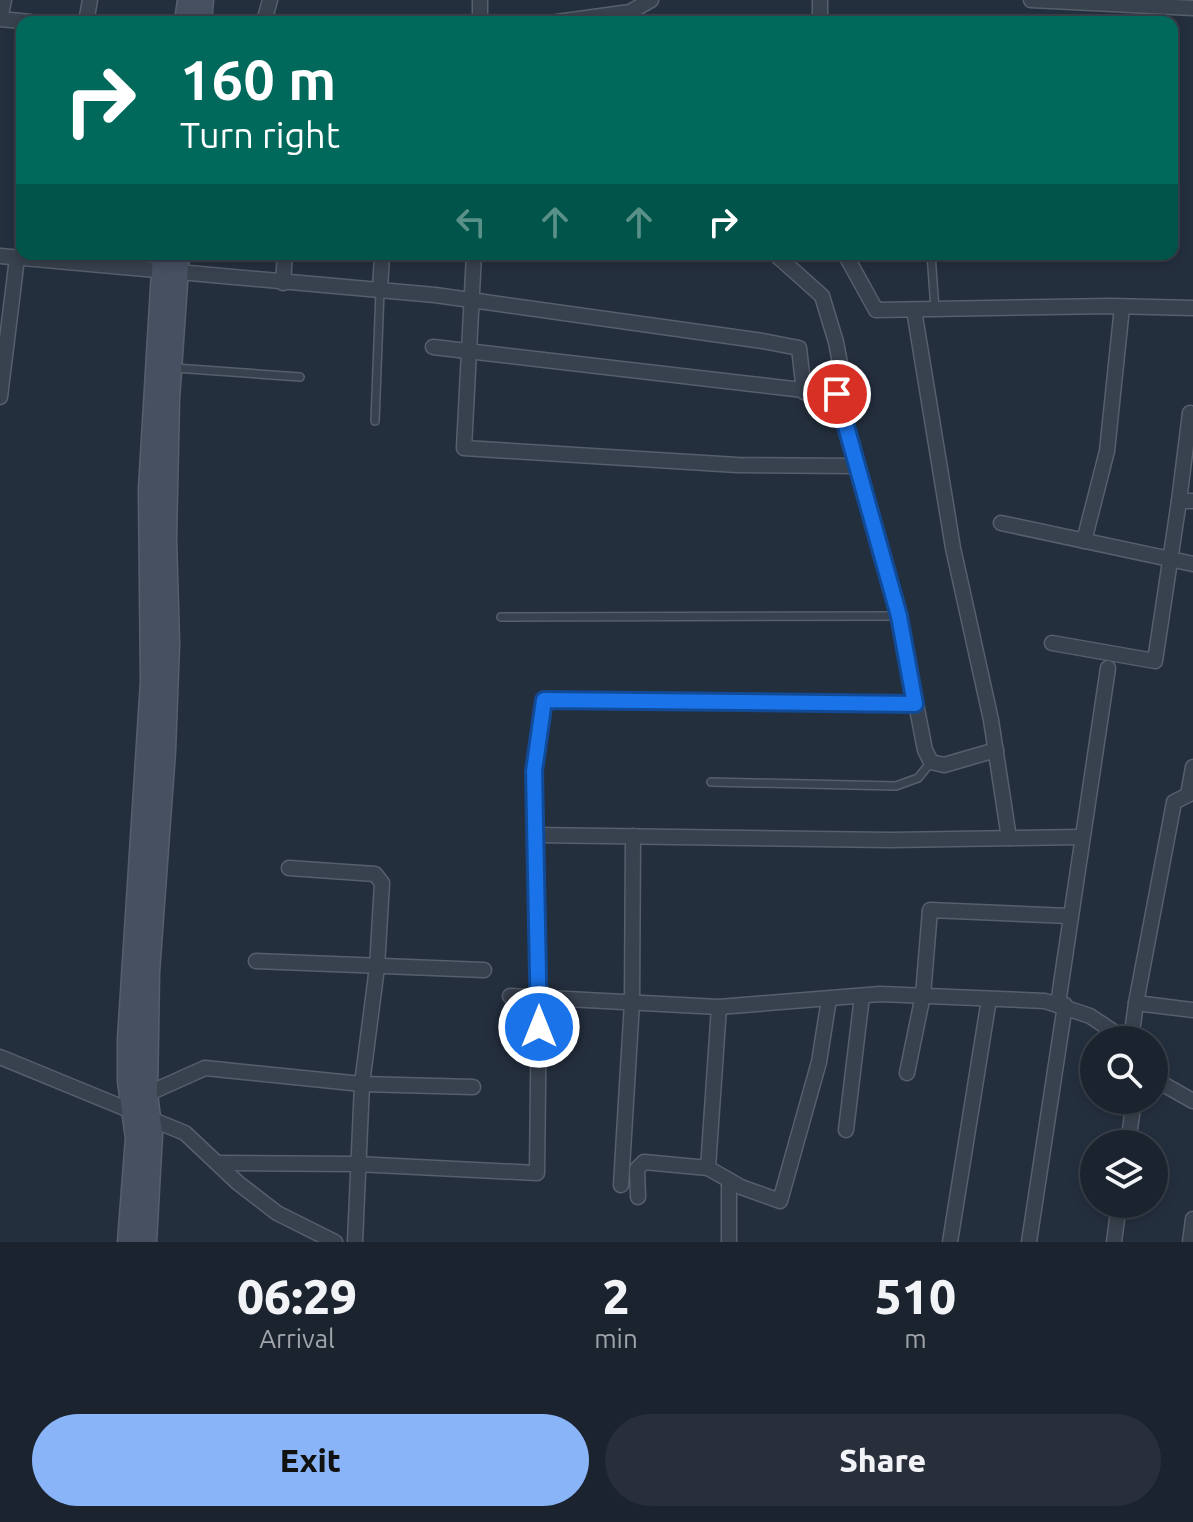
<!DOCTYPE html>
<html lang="en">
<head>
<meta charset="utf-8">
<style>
  :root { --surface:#1b232e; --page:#282f3a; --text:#f1f3f6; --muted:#a0a4aa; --line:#39404a; --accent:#8ab4f8 }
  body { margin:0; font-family:Ubuntu,sans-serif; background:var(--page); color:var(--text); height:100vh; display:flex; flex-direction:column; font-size:30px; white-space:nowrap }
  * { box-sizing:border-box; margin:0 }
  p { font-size:26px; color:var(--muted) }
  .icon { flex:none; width:44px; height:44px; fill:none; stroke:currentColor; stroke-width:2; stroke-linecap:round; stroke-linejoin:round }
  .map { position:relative; height:1242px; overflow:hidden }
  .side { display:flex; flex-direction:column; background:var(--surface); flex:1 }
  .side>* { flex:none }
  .banner { position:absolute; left:16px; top:16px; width:1162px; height:244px; border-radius:16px; box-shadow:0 4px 12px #0003,0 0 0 2px var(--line); background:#00695c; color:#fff; overflow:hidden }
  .tools { position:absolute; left:1080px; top:1026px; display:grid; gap:16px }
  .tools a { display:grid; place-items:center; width:88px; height:88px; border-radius:50%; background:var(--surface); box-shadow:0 4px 12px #0003,0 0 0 2px var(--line); font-size:40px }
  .pin { position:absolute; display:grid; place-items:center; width:68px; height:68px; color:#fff; margin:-34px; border:4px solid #fff; border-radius:50%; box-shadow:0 2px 8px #0007 }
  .me { position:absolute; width:88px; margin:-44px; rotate:0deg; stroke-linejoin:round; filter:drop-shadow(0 0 6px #0008) }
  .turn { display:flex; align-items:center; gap:28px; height:168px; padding:0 32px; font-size:36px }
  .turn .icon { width:104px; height:104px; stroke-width:2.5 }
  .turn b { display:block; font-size:56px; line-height:68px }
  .lanes { display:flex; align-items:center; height:76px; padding:0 32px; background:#0003; justify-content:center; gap:40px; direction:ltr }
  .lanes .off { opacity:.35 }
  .eta { display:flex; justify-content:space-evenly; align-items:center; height:136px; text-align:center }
  .eta b { font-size:48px; font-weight:800; line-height:56px }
  .cta { display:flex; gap:16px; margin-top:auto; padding:16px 32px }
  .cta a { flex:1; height:92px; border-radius:48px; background:var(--accent); color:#111; font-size:32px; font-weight:800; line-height:92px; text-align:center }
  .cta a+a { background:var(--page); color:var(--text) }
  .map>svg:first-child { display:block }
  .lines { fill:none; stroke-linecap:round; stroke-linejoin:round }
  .lane-casing { stroke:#565f6c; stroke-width:10 }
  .street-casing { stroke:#565f6c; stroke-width:17 }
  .secondary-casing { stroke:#565f6c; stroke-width:23 }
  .lane { stroke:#38414e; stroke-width:7 }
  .street { stroke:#38414e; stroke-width:14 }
  .secondary { stroke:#465061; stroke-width:20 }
  .route-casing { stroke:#114b97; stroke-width:20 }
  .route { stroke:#1a73e8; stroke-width:14 }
</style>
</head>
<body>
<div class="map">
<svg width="1193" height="1242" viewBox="0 0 1193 1242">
  <rect width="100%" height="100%" fill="#242f3e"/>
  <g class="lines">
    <defs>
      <g id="lane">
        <path d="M931,254l4,55"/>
        <path d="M175,368l125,9"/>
        <path d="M375,421l5,-130"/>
        <path d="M501,617l398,-1"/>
        <path d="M711,782l185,4 22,-8 13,-16"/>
      </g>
      <g id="street">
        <path d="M4,0l-4,19 31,3"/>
        <path d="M820,0v22"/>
        <path d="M1031,0l162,8"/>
        <path d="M86,22l4,-22"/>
        <path d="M264,22l6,-22"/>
        <path d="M480,22v-22"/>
        <path d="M557,22l73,-10 21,-12"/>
        <path d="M474,254l-10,194 273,17 119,1"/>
        <path d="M775,254l47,42 14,46 10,53 -9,-1"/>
        <path d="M845,254l31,56 235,-4 82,2"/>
        <path d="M0,256l435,39 328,46 36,7 5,44"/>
        <path d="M283,283l2,-29"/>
        <path d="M380,290l2,-36"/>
        <path d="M914,310l39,238 38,172 18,118"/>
        <path d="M433,347l404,47 62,222 26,134 6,12 13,3 52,-15"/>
        <path d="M0,397l17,-139"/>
        <path d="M1190,413l-11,88h14"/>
        <path d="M1001,523l192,41"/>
        <path d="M1084,541l23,-90 15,-144"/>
        <path d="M1052,643l103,18 24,-160"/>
        <path d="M535,835l355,5 191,-3"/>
        <path d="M289,868l86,6 7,9 -5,84 -15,117 -7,158"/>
        <path d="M256,961l228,9"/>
        <path d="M510,996l209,11 161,-13 165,7 45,15 36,24"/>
        <path d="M1136,1003l38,-201 14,-7 5,-28"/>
        <path d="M1058,1004l50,-336"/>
        <path d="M719,1007l-11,161 33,19 39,14 39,-139 10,-63"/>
        <path d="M1131,1040l5,-37 57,7"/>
        <path d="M0,1057l185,76 53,50 39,30 58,29"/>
        <path d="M907,1073l16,-78 7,-85 139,6"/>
        <path d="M1154,1079l39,22"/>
        <path d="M147,1094l58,-26 157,16 111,3"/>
        <path d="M846,1130l16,-134"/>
        <path d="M1128,1144l6,-44"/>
        <path d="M219,1163l138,1 180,9 2,-175 -5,-227 10,-71 371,4"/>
        <path d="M621,1185l11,-183 1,-166"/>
        <path d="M638,1197l-1,-28 7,-7 64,6"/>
        <path d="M729,1242v-62"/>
        <path d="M950,1242l39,-243"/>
        <path d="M1029,1242l36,-237"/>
        <path d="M1114,1242l5,-38"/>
        <path d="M1190,1242l3,-23"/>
      </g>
      <g id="secondary">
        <path d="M185,22l3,-22"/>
        <path d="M201,22l2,-22"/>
        <path d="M128,1242l8,-104 -8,-57v-42l23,-357 -2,-193 14,-235"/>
        <path d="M146,1242l6,-108 -5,-40 2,-122 16,-221 4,-107 -3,-106 3,-139 10,-145"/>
      </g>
    </defs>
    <use href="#lane" class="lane-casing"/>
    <use href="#street" class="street-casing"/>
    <use href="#secondary" class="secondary-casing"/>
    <use href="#lane" class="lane"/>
    <use href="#street" class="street"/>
    <use href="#secondary" class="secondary"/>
  </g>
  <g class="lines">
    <defs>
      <path id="route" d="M539,1027l-5,-256 10,-71 371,4 -16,-88 -62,-222"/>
    </defs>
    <use href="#route" class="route-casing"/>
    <use href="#route" class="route"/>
  </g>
</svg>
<div class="tools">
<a><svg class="icon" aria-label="search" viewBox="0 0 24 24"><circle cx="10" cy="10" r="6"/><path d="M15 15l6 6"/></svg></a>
<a><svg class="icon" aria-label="layers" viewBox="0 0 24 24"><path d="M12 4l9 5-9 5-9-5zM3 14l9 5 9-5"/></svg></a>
</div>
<div class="pin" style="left:837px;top:394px;background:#d93025"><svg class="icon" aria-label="arrive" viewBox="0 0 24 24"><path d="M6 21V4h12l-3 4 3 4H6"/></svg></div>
<svg class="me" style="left:539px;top:1027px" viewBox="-20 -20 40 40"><circle r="17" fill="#1a73e8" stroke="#fff" stroke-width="3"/><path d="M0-11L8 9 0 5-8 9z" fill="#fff"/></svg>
<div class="banner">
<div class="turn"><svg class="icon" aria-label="right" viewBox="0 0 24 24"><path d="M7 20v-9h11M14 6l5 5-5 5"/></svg><div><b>160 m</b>Turn right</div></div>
<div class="lanes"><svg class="icon off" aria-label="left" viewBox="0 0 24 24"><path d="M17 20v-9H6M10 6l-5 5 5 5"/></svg><svg class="icon off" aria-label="ahead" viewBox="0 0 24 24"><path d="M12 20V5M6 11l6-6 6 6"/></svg><svg class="icon off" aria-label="ahead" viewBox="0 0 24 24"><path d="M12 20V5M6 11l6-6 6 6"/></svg><svg class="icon" aria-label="right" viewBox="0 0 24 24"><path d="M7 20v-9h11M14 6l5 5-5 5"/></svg></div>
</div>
</div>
<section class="side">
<div class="eta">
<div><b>06:29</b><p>Arrival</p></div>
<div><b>2</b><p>min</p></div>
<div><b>510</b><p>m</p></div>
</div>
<div class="cta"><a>Exit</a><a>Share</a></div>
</section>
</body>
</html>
